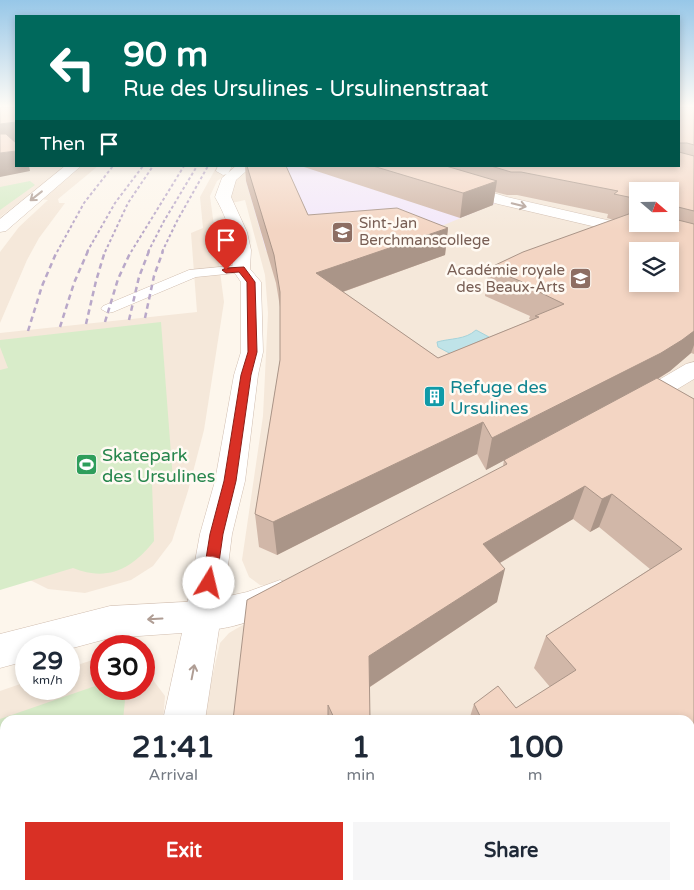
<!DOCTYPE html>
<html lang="en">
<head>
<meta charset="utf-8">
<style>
  :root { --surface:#fff; --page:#f6f6f7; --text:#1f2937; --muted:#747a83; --accent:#d93025 }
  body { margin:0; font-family:"Varela Round",sans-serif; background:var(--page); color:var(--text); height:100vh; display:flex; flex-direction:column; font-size:19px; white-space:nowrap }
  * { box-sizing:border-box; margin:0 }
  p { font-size:16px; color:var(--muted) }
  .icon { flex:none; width:28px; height:28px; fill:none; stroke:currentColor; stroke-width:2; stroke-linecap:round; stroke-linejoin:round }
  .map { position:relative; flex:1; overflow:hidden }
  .panel { position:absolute; left:0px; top:715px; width:695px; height:175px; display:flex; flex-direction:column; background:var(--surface); border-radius:15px 15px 0 0; box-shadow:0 2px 8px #0003 }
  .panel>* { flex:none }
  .banner { position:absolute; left:15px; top:15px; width:665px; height:152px; border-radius:0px; box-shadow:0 2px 8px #0003; background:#00695c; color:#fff; overflow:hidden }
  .needle { width:32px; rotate:110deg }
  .fabs { position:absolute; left:629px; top:182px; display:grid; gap:10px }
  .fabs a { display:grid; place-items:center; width:50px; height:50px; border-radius:0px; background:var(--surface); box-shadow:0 2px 8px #0003; font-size:25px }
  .speed { position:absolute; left:15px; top:635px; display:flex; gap:10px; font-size:25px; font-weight:700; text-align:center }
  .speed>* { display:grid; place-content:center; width:65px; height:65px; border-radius:50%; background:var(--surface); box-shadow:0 2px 8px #0003; line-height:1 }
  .speed small { font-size:12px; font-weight:400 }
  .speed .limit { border:8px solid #d22; background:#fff; color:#111 }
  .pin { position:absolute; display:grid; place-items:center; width:42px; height:42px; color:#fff; margin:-51px -21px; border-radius:50% 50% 50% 0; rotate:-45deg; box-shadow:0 0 5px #0007 }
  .pin .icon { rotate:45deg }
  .me { position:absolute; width:55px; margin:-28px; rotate:9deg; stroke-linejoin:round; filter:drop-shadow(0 0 4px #0008) }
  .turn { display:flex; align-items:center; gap:18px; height:105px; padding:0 25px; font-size:22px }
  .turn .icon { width:65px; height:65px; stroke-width:2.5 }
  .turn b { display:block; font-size:35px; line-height:42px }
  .then { display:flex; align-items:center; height:48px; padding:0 25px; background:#0003; gap:10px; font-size:19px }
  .eta { display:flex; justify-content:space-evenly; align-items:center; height:85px; text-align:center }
  .eta b { font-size:30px; font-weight:700; line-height:35px }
  .button { display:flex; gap:10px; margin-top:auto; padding:10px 25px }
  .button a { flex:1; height:58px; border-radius:0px; background:var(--accent); color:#fff; font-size:20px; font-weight:700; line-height:58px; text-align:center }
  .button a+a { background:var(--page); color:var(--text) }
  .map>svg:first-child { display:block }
  .residential { fill:#f5e8da; fill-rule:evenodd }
  .education { fill:#f3e8fa }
  .green { fill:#d8ecc9 }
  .water { fill:#bfe3e8; stroke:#a5d3da }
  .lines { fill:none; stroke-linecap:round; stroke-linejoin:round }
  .service-casing { stroke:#d1beb0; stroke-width:1 }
  .pedestrian-casing { stroke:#d1beb0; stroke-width:1 }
  .minor-casing { stroke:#d1beb0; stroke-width:1 }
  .tertiary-casing { stroke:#d1beb0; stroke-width:1 }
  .service { fill:#fff; fill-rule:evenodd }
  .pedestrian { fill:#fff; fill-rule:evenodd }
  .minor { fill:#fff; fill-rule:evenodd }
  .tertiary { fill:#fff; fill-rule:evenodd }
  .rail-far1 { stroke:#b9a8c9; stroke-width:2; stroke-dasharray:3 2.5; stroke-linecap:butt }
  .rail { stroke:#b9a8c9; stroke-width:2.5; stroke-dasharray:5.5 4; stroke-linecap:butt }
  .wall { fill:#d1b7a8; fill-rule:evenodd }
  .shaded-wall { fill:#aa9588 }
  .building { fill:#f3d5c3; stroke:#aa9588; fill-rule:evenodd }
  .oneway { stroke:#af9d94 }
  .route { fill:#d93025; stroke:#8d1f18 }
  .labels { text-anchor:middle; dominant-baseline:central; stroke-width:5; stroke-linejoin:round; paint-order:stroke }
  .far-education-label { font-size:15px; fill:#785e54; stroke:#fffaf3; text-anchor:start }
  .culture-label { font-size:18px; fill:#0d838f; stroke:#fffaf3; text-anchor:start }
  .leisure-label { font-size:18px; fill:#27864d; stroke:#fffaf3; text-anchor:start }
</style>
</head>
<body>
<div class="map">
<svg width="694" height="890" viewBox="0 0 694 890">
  <rect width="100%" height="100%" fill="#fdf6ec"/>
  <g class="residential">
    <path d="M0,107h16v59h51l-67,51z"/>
    <path d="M694,107v735l-4,3v-125h-472v-3h-15l17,-74 9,-10 43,-25v-22l-12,-1 -11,-8 -7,-17 21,-144 5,-103 -3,-38 -20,-75 -13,3 -2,-12 3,-10 19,-15h427zM638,191h32v33h-32zM638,251h32v33h-32z"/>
    <path d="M81,166h17l-40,33 1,4h6l-26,35 -12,22 -27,63v-71l19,-25 29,-27 -9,-1z"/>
    <path d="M217,166h21l-21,15 -7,15 14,106 -20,128 -16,61 -16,50 -19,25 -22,14 -46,13 -37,-4 -22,-11 -26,-192v-53l197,-21 -6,-79 12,-5 -3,-31z"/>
    <path d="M101,657v32h43v-21l21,28 -2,24h-158v165h105l-1,5h-109v-199l26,-9v7h43v-21z"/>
    <path d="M197,885h444l-7,5h-438z"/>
  </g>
  <path class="education" d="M268,166h105l124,37 -87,36 -144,12 -20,-70z"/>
  <g class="green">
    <path d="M30,181l5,4 -35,25v-23z"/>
    <path d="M161,322l12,158 -21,3 2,58c-22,28 -47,41 -81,27l-73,22v-220l8,-2 -8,-21v-7z"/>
    <path d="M101,684v5h15l9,11 -2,20h-118v165h77l-1,5h-81v-171z"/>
  </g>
  <path class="water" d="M476,330l13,7 -38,17 -13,-7 -1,-5c14,-4 28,-2 39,-12z"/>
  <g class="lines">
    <defs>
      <path id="service" d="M241,265l5,1 1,3 -1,3 -50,5 -83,35 -5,1 -7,-4 2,-3 86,-36z"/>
      <path id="pedestrian" d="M218,166h14l-4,8 -5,1 -7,-4z"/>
      <g id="minor">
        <path d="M65,166h16l-75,65 -6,1v-13z"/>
        <path d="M236,166h16l-16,14 -5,17 16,35 4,18 -1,19 11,13 2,70 -5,23 -13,106 -13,53 -8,63 23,-5 33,-12 12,5 5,10 -5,10c-28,11 -73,32 -102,22l-5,-11 15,-82 15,-53 19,-106 7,-23v-70l-9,-13c4,-26 -4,-49 -17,-72l7,-19z"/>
        <path d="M382,166h22l103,31 187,43v10l-196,-46 -114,-35z"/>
        <path d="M694,362v17l-48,29 -9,3 -9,-3 -4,-5 4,-5 58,-34z"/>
      </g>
      <g id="tertiary">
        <path d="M203,601l13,4 5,11 -16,104h-42l19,-87 -72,5 -41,11v-3h-43v15l-26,7v-34l110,-28z"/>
        <path d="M133,885h50l-1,5h-50z"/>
      </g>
    </defs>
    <use href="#service" class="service-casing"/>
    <use href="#pedestrian" class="pedestrian-casing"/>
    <use href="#minor" class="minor-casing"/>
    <use href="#tertiary" class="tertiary-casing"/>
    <use href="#service" class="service"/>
    <use href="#pedestrian" class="pedestrian"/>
    <use href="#minor" class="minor"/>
    <use href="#tertiary" class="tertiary"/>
    <g class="rail-far1">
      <path d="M57,252l27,-49 29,-37"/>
      <path d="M87,252l28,-49 28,-37"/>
      <path d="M105,252l23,-49 25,-37"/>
      <path d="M131,252l53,-86"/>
      <path d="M148,252l16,-31 33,-55"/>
      <path d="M162,252l15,-31 31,-55"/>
    </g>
    <g class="rail">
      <path d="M145,318l9,-42 9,-25"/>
      <path d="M129,320l10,-43 10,-26"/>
      <path d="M105,322l13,-43 13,-28"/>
      <path d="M86,324l10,-43 9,-30"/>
      <path d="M60,327l14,-44 14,-32"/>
      <path d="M28,331l14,-45 15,-35"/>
    </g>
  </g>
  <g class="wall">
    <path d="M679,107h15v247l-3,-1 -21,18 -12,8 36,20v413l-4,3v-95h-221l5,-16 42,4 34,-21 -16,-19 12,-32 104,-67 -51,-42 -9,5 -17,-13 -73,44 -3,39 -127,85v33h-137l270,-254 1,-6 -18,10 -9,-16 -200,101 -18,-8 -4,-33 25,-154v-53l-4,-24 -30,-102 -1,-15h41l22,49 140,13 -3,27 -102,37 95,66 93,-38 -2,-1 1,-3 -45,-20 4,-28 125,-48 -7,-2 1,-4 -91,-19h-10l-12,-3 -2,13 -33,13 -159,-52h378zM638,191h32v33h-32z"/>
    <path d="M394,885h215l-5,5h-208z"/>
  </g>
  <g class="shaded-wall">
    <path d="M16,122v21l-16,1v-20z"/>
    <path d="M16,151v15h13l1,5 -30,6v-24z"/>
    <path d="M497,181l-4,24 -33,13 3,-25z"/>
    <path d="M448,228l-3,27 -128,46 -1,-28z"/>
    <path d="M694,331v14l-3,8 -21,18 -21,13 -163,86 6,-32z"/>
    <path d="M483,422l-6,32 -200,101 -4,-33z"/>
    <path d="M585,486l-12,33 -97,58 7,-33z"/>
    <path d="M612,494l-13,33 -9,5 12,-33z"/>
    <path d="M505,569l-8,33 -129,86 1,-32z"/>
    <path d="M694,806v6l-4,3v-6z"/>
    <path d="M602,885h7l-5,5h-8z"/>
  </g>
  <g class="building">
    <path d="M0,107h16v15l-16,2z"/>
    <path d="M679,107h15v38l-7,-2h-8z"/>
    <path d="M0,134h6l10,9v8l-16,2z"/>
    <path d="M679,152l15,4v55l-24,-6v-14h-32v8l-24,-5 4,-3 -97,-19h-10l-20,-6h188z"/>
    <path d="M247,166h39l22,49 89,-7 51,20 -132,45 122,85 101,-41 -4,-1 29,-12 -29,-14 4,-1 -50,-21 34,-16 114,-41 1,13h32v-6l24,6v107l-12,9 -21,13 -169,85 -9,-16 -210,100 -18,-8 25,-154v-68l-6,-37zM638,251h32v33h-32z"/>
    <path d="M373,166h73l51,15 -34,12z"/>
    <path d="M657,378l37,21v407l-4,3v-89h-208l-8,-16 24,-18 18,22 60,-38 -30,-34 136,-87 -70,-55 -10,5 -17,-13 -102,58 22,25 -136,87 1,64h-35l-7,-15v15h-95l14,-120 260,-136 -3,-4z"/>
    <path d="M214,885h112v5h-113z"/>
    <path d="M409,885h193l-6,5h-185z"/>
  </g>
  <defs><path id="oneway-shaft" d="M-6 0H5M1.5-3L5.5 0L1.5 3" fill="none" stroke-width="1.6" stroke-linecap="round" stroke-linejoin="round" transform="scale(1.25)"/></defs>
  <g class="oneway">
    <use href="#oneway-shaft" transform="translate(36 196) rotate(142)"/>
    <use href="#oneway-shaft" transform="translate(519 205) rotate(14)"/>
    <use href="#oneway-shaft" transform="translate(155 619) rotate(177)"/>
    <use href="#oneway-shaft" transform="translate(193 672) rotate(-79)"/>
  </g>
  <linearGradient id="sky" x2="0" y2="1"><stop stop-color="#97c7e8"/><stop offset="0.46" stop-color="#fefbf6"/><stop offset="1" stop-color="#fefbf6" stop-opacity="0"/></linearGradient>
  <rect width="694" height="231" fill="url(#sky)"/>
  <path class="route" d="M244,267l11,15 2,70 -6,23 -15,106 -13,53 -7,49 -2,4h-10l-2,-4 8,-49 14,-53 17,-106 7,-23 -1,-70 -8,-10 -13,1 -4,-3 4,-2z"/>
  <defs>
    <symbol id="school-square" viewBox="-11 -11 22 22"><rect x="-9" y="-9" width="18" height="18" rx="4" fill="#8d6e63" stroke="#fffaf3"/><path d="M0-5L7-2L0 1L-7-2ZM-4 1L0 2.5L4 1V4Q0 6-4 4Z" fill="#fff"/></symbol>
    <symbol id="building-square" viewBox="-11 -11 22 22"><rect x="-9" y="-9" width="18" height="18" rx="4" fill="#0f9aa8" stroke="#fffaf3"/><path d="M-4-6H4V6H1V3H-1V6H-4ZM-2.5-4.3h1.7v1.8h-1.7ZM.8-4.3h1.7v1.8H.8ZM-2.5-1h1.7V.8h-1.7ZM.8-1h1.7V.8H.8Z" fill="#fff"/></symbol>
    <symbol id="stadium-square" viewBox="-11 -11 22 22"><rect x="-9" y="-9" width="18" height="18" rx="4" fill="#2e9e5b" stroke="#fffaf3"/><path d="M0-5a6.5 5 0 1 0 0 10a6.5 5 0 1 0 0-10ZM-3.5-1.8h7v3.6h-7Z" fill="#fff"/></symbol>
  </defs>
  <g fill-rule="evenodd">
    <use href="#school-square" x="330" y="220" width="25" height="25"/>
    <use href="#school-square" x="568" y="266" width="25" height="25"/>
    <use href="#building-square" x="422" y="384" width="25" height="25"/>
    <use href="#stadium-square" x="74" y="452" width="25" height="25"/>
  </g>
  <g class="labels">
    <g class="far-education-label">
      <text x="359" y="223">Sint-Jan<tspan x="359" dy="17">Berchmanscollege</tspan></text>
      <text x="565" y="270" text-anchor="end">Académie royale<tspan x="565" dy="17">des Beaux-Arts</tspan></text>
    </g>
    <g class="culture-label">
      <text x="450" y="387">Refuge des<tspan x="450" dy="21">Ursulines</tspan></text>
    </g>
    <g class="leisure-label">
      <text x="102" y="455">Skatepark<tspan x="102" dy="21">des Ursulines</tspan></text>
    </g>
  </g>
</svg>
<div class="fabs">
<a><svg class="needle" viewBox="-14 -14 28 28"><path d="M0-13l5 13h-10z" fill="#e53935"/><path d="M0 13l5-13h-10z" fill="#747a83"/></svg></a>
<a><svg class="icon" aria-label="layers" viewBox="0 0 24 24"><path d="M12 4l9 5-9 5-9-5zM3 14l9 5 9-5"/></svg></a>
</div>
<div class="speed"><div>29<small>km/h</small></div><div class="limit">30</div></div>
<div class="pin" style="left:226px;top:270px;background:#d93025"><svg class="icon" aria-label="arrive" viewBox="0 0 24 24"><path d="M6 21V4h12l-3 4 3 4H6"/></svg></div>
<svg class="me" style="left:209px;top:583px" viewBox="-20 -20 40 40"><circle r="19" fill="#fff"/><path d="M0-13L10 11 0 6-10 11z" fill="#d93025"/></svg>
<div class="banner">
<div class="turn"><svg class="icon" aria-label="left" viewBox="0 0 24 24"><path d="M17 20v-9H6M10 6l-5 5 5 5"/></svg><div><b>90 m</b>Rue des Ursulines - Ursulinenstraat</div></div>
<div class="then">Then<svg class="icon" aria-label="arrive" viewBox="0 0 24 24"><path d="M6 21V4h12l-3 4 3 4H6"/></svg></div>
</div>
<section class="panel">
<div class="eta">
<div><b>21:41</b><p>Arrival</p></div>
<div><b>1</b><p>min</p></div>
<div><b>100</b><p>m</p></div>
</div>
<div class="button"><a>Exit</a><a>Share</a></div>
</section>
</div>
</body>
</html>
